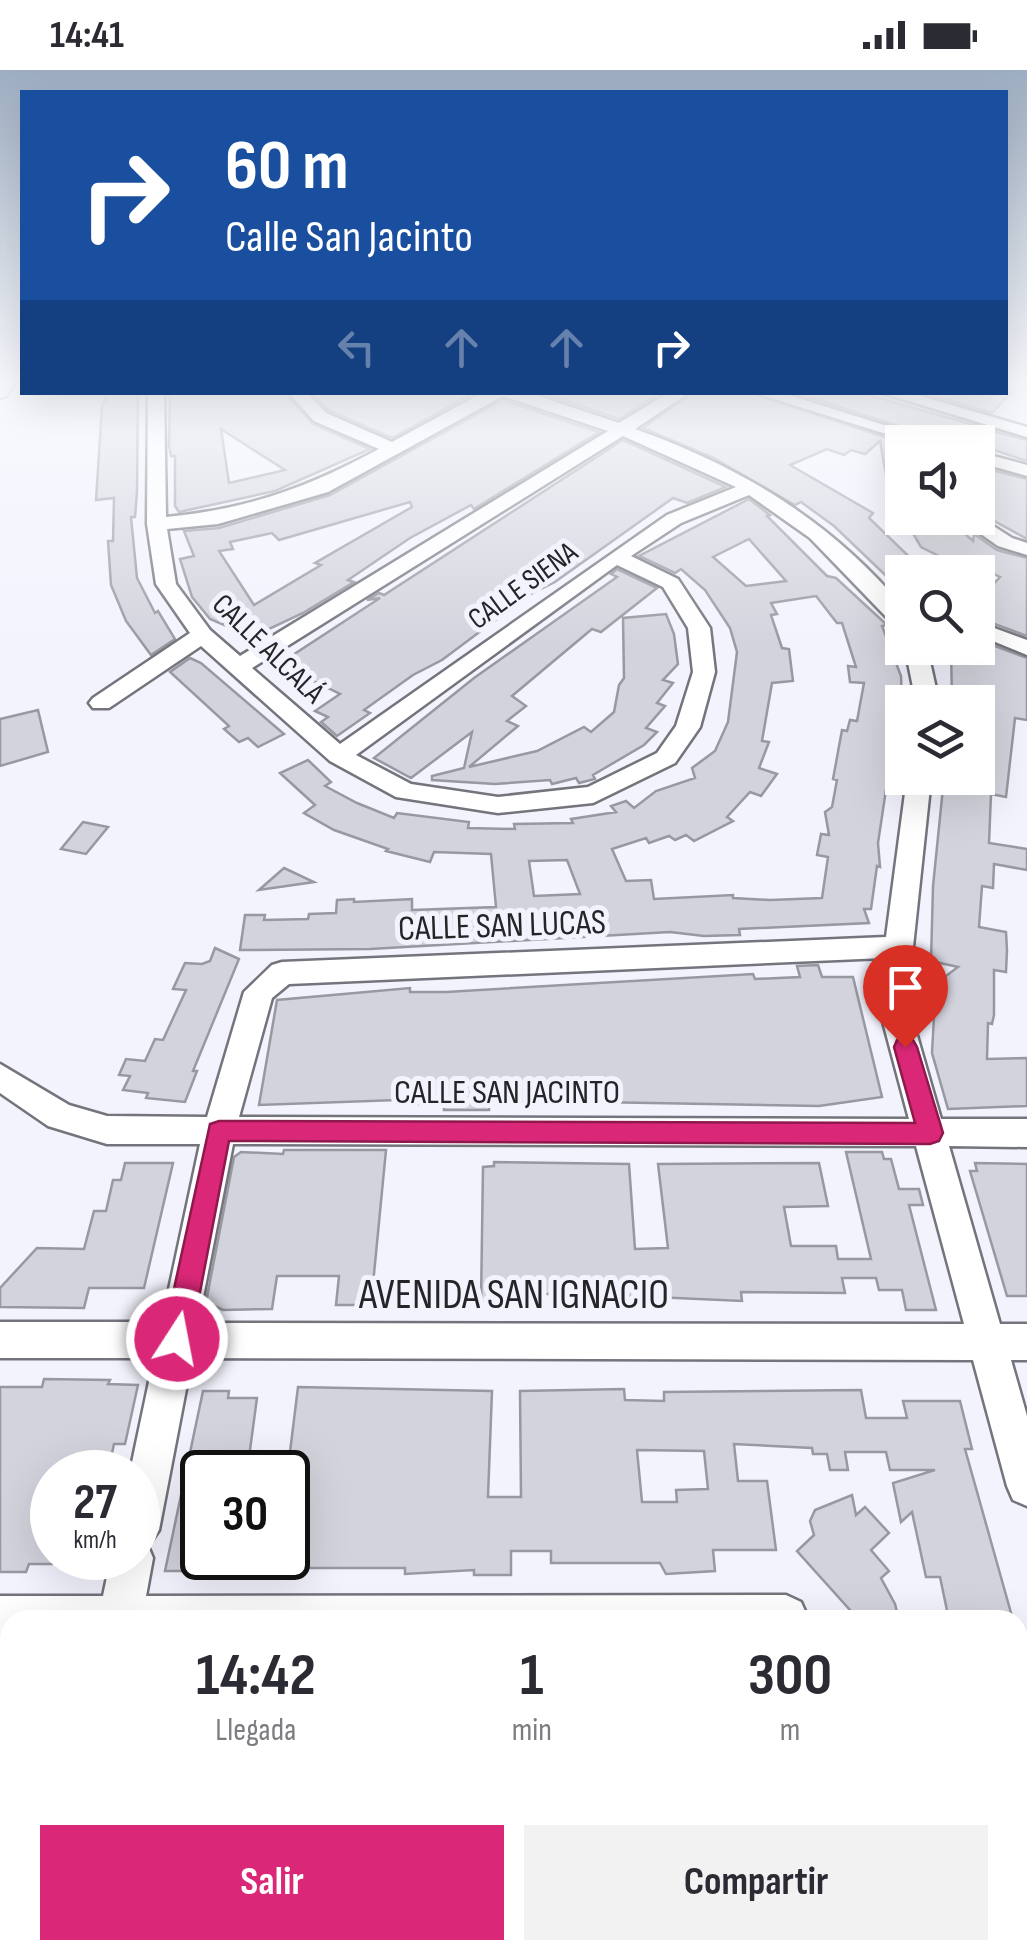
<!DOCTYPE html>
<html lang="es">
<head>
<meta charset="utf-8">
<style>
  :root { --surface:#fff; --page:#f2f2f3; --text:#2b2b33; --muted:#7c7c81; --accent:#db2777 }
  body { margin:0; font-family:"Sofia Sans Condensed",sans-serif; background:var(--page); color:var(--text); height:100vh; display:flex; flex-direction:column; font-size:38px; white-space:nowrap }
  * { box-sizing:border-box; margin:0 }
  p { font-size:32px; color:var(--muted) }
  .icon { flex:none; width:55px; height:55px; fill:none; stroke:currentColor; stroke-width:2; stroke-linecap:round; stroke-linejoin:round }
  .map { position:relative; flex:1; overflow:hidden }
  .drawer { position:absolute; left:0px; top:1540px; width:1028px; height:350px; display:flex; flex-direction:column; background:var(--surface); border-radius:30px 30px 0 0; box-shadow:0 10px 40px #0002 }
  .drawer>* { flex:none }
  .guide { position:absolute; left:20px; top:20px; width:988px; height:305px; border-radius:0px; box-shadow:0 10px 40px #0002; background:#1a4fa0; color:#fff; overflow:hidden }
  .buttons { position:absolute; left:885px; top:355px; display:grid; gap:20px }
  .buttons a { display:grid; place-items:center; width:110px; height:110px; border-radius:0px; background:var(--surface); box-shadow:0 10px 40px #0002; font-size:50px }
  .speed { position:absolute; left:30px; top:1380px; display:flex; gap:20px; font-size:50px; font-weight:700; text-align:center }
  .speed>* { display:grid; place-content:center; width:130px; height:130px; border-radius:50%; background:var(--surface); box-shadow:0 10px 40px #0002; line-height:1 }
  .speed small { font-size:25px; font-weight:400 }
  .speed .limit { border:5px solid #111; border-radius:15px; background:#fff; color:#111 }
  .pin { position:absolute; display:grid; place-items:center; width:85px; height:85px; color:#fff; margin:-102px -42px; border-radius:50% 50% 50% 0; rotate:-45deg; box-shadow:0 0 10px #0007 }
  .pin .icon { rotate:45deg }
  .me { position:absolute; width:110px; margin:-55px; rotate:11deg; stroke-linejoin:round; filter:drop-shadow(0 0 8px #0008) }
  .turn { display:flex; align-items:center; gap:35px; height:210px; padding:0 40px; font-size:45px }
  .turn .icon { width:130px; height:130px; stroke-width:2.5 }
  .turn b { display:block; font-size:70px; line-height:85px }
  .lanes { display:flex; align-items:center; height:95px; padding:0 40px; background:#0003; justify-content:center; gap:50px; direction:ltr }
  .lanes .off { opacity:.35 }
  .eta { display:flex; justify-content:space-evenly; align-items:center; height:170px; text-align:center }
  .eta b { font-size:60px; font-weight:700; line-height:70px }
  .cta { display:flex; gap:20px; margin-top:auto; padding:20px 40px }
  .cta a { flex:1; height:115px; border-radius:0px; background:var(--accent); color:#fff; font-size:40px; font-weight:700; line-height:115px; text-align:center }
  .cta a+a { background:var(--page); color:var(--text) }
  .status { display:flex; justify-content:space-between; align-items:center; height:70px; padding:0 50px; background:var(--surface); direction:ltr }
  .status svg { height:28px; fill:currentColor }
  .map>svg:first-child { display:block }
  .building { fill:#d2d3dc; stroke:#9898a1; stroke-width:2.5; fill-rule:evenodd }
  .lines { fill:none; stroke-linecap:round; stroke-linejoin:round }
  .minor-casing { stroke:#73747c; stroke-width:5 }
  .minor { fill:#fff; fill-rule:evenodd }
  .route { fill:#db2777; stroke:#8e194d; stroke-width:2.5 }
  .labels { text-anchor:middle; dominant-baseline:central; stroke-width:10; stroke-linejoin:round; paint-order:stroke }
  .far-street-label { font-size:30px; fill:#252528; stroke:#f2f3fd }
  .street-label { font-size:35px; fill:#252528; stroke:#f2f3fd }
  .near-street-label { font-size:42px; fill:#252528; stroke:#f2f3fd }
</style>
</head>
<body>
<div class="status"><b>14:41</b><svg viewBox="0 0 49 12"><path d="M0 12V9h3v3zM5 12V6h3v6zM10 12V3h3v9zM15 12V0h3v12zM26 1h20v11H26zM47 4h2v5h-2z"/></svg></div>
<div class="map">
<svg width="1027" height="1890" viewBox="0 0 1027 1890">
  <rect width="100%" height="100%" fill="#f2f3fd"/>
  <g class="building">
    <path d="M108,322h30l-1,100 -2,25h-4l6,61 18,35 3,-2 17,28 -24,16 -25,-34 -15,-36 -3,-44h5l1,-43 -18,2 6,-94z"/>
    <path d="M170,322h114l29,32 57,25 -95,42 -96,21 -4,-6v-50h-4l-2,-10zM221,359l64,41 -56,13z"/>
    <path d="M312,322h163l-83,46 -64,-28z"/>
    <path d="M539,322h123l-43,27z"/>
    <path d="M694,322h55l153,51v76l-8,1 -14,-79 -15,13 -14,-4 -7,5 -17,-6 -37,16 83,48 -4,5 56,54h-23v19l-68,-65 -33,-24 -6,3 -83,-48 -69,-29z"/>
    <path d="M793,322h64l121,34 -15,13 -43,-13 -18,1z"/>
    <path d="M922,322h89l-19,21z"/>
    <path d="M503,330l96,32 -125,77 -3,-4 -61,33 -62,42 6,2 -51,31 -51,24 -42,-18 -18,-22 -12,-38 14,-3 -10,-25 35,-3 111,-33zM410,432l2,5 -97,56 6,2 -67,40 -35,-54 14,-2 -3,-7 42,-9 7,7z"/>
    <path d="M977,357l50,13v21l-63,-21z"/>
    <path d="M623,370l103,47 -39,16 -14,-5 -118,84 -26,13 -87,65 -29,15 -49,35 6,3 -33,23 -16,-14 7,-5 -13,-6 25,-17 -33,-16 -8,5 -26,-15 107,-70 -13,2 12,-7 5,2z"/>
    <path d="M988,399l39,10v60l-49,-27v-34z"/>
    <path d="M749,429l21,16 -3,1 60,60 9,2 51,47 -5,1 19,50 1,28 -3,-1 -21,140 2,24 -3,-1 -6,43h-7l5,14 -130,6 1,6 -36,1 -34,-4 -300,17 -130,1 5,-35h20l-1,5 44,-1 1,-5 27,-1 1,-13 17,-1v3l58,-3v11l84,-3 -5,-53 -57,-2 -4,10 -44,-11 2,-2 -54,-19 -30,-17 11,-8 -35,-32 28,-13 23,22 -6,4 32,17 37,15 3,-5 72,9 -1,6 47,1 -1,-5 59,-1 -2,-4 45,-7 -5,-6 15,-5 8,7 22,-17 39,-13 -3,-10 23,-17 13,-29 9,-70 -7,-24 -25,-38 -24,-21 -6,4 -36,-17zM749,469l37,42 -40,5 -33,-29zM816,526l21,27h5l14,44 -8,-1 2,16 14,1 -7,38 -7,-1 -3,11 -5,-1 -9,49 4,1 -5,27 -7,5 4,23 -8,-1 -4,21 11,2 -6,41 -52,2 -37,-2v-3l-79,4 -3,-19 -25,1 -14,-32 34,-11 3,5 20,-7 6,4 11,-5 8,6 39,-20 -6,-4 23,-25 11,4 16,-22 -18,-6 10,-26 -7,-1 10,-58 21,-2 -4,-32 -7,-1 -11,-33 6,-1 -6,-11zM567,790l13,34 -46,2 -5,-35z"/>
    <path d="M904,448h43l26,23 1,-7 23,16 30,8v78l-43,-16 1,-4 -7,-2v-14l22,-23 -22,-11v-9l-19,9 -38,-19z"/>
    <path d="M617,499l40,19 -56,44 -9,-3 -80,67 14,10 -19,15 11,5 -49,41 68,-16 47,-24 7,5 23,-20 5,-27 5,-7 -1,-60 43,-4 8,20 4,30 -15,16 10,3 -16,20 8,3 -19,22 11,4 -13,13 -51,30 2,4 -16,4 -3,-5 -24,6 -2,-4 -55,4 -63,-4v-4l32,-8 8,-36 -61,46 -37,-20 100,-80 143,-101 -6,-3z"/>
    <path d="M982,571l45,17v62l-12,-2 -9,79 -15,-3 -2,49 38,6v21l-33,-6 -1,24 -11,-2 -3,41 27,5 1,18 -1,22 -12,-2v45l-2,9 -4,-1 -1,36 40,-1v48l-79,3 -16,-56 2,-37 -4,-1 -4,-24 32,-24 -27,-6 2,-75 11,-108h34v-76h-26l-1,-54h30z"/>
    <path d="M190,588l11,5 83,71 -26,13 -10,-9 -9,4 -15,-13 5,-3 -59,-54z"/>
    <path d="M38,640l10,42 -48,14v-47z"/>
    <path d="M83,752l25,5 -22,27 -25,-5z"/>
    <path d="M284,798l30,14 -55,8z"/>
    <path d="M215,878l24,11 -46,112h4l-12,31 -39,-4 2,-5 -25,-3 7,-14 -11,-1 7,-16 19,2 10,-22 8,1 23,-50 -13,-1 12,-26 17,1 8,-3z"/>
    <path d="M818,895l4,12h31l29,120 -63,9 -281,-5 -49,2v7h-45v-6h-48l1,-4 -138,5 18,-105 133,-12v4h36l307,-18 2,5 45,-2 -3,-11z"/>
    <path d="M284,1080h102l-15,155h-35l3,-29h-62l-5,33 -49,1 -17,-8 28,-145 7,-5 42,2z"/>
    <path d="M846,1082h36l2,7h7l8,30h20l4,16h-14l27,105h-30l-4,-20h-23l-3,-12h-34l3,15 -104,-1 1,9 -155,-7h-62l-44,8 2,-135 11,-1v-4l135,2 6,85 33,-1 -10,-84 161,-1 9,43 -44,1 7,39h45l2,13h33z"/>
    <path d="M125,1093h48l-29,125h-55l-5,20 -84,-1v-19l37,-40 47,1 10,-38h12l7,-31h8z"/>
    <path d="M975,1093l52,1v132h-20l-37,-125h7z"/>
    <path d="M44,1309l66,1 -2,4 30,1 -13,59h-11l-6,28h-56v92h-23l-3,8h-26v-185h42z"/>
    <path d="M298,1317l194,4 -4,106h33l-1,-106 104,-2 1,11 39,1v-9l197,-2 5,28h41l-4,-17h57l12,48h-7l48,171h-64l-9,-43h-14l-14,-65 -11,10 -8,-39 42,-13h-45l-4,-18h-41l3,18h-18l-3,-16h-14l-1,-6 -78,-4 4,37h29l9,69h-63l2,21 -49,3 -6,-11h-109v-12h-40v24h-37v-5l-69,4v-6h-114l-3,-100zM637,1380l67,1 4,38 -32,1 1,12h-35z"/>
    <path d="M203,1321h26l-1,7h29l-10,74h-45v99h-37z"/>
    <path d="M852,1425l4,20 9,-8 24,26 -18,17 18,21 -8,7 14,26 4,16h-40l-62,-69 17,-16 -4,-14 5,-11z"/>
  </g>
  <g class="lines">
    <defs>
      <g id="minor">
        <path d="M0,312h15l-9,14 -6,2z"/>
        <path d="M148,322h16l2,125c82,-8 141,-29 213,-68l-65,-28 -26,-29h18l20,21 66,29 92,-50h42l93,31 51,-31h20l-55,37c104,37 195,91 267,177v20l-8,-1 -84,-87 -61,-43 -68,28 -50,33 47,23 32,49 5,44 -15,55 -25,36 -82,40 -95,10 -102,-16 -66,-36 -129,-115 -92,62h-16l-4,-5 4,-5 97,-65 -34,-49 -9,-60zM503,326l105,35 -368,225 -30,-26 -34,-46 -9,-55 51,-5 110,-32zM623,366l113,51 -69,28 -327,229 -88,-76zM617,495l46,22 25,41 5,44 -17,54 -19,27 -69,34 -90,10 -87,-13 -55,-29z"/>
        <path d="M752,322h27l159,50h-26z"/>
        <path d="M879,322h28l120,35v10z"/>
        <path d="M978,382l49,13v11l-49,-14z"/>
        <path d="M978,446l34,22 15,5v12l-29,-9 -40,-28z"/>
        <path d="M978,552l49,18v15l-49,-20z"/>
        <path d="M905,578h22l12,54h-23z"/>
        <path d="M907,708h24l-18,169 -1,71 29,101h86v28l-78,-1 51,178h27v36h-16l16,56v90l-14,-6 -6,-14 -34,-126 -781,-2 -33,172 -11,16 5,12 -7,38 640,-1 15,7 8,18h-799v20h-10v-44h103l8,-38h27v-86h-8l24,-114h-154v-36h162l38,-178h-93l-59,-18 -48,-33v-29l69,41 38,11 100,1 37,-125 28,-27 10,-3 604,-25zM884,888l-2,60 27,101 -670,-2 33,-119 17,-14zM233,1074l683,2 48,178 -766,-1z"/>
        <path d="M0,1847h10v33h22l-4,10h-28z"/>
        <path d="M808,1880h50l1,10h-50z"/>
      </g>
    </defs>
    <use href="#minor" class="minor-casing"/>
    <use href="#minor" class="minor"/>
  </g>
  <linearGradient id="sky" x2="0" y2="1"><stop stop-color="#9eaec2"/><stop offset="0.54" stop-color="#f9fafe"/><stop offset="1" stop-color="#f9fafe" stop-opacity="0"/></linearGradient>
  <rect width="1027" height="576" fill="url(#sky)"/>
  <path class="route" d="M905,967l8,3 4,7 26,86 -4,8 -9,3 -701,-3 -38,198 -4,10 -10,4 -10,-4 -4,-10 47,-215 9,-3 696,2 -21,-76 3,-7z"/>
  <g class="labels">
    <g class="far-street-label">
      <text transform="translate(523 516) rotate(-36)">CALLE SIENA</text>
      <text transform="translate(268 579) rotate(44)">CALLE ALCALÁ</text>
    </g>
    <g class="street-label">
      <text transform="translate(502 856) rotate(-2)">CALLE SAN LUCAS</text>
      <text x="507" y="1022">CALLE SAN JACINTO</text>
    </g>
    <g class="near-street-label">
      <text x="514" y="1225">AVENIDA SAN IGNACIO</text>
    </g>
  </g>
</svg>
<div class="buttons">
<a><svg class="icon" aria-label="sound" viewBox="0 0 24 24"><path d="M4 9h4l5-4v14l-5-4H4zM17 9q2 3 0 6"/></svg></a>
<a><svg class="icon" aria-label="search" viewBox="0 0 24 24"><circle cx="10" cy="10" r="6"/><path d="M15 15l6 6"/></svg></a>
<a><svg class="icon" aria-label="layers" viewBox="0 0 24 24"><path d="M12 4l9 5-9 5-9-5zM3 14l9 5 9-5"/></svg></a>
</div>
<div class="speed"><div>27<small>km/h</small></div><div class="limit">30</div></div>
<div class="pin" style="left:905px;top:977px;background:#d93025"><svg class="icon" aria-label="arrive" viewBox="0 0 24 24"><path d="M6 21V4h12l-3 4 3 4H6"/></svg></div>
<svg class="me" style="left:177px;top:1269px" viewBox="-20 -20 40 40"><circle r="17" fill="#db2777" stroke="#fff" stroke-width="3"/><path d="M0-11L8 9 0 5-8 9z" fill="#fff"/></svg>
<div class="guide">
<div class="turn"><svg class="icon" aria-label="right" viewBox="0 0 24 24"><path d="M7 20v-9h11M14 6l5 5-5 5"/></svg><div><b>60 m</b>Calle San Jacinto</div></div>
<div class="lanes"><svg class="icon off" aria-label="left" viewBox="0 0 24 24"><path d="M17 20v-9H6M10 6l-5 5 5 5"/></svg><svg class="icon off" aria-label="ahead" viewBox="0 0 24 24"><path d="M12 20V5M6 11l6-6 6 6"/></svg><svg class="icon off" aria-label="ahead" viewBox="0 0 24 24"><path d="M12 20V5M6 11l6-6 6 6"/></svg><svg class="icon" aria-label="right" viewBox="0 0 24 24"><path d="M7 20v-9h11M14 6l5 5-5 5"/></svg></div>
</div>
<section class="drawer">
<div class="eta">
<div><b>14:42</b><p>Llegada</p></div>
<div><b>1</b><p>min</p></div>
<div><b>300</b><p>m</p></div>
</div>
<div class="cta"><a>Salir</a><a>Compartir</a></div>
</section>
</div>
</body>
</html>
